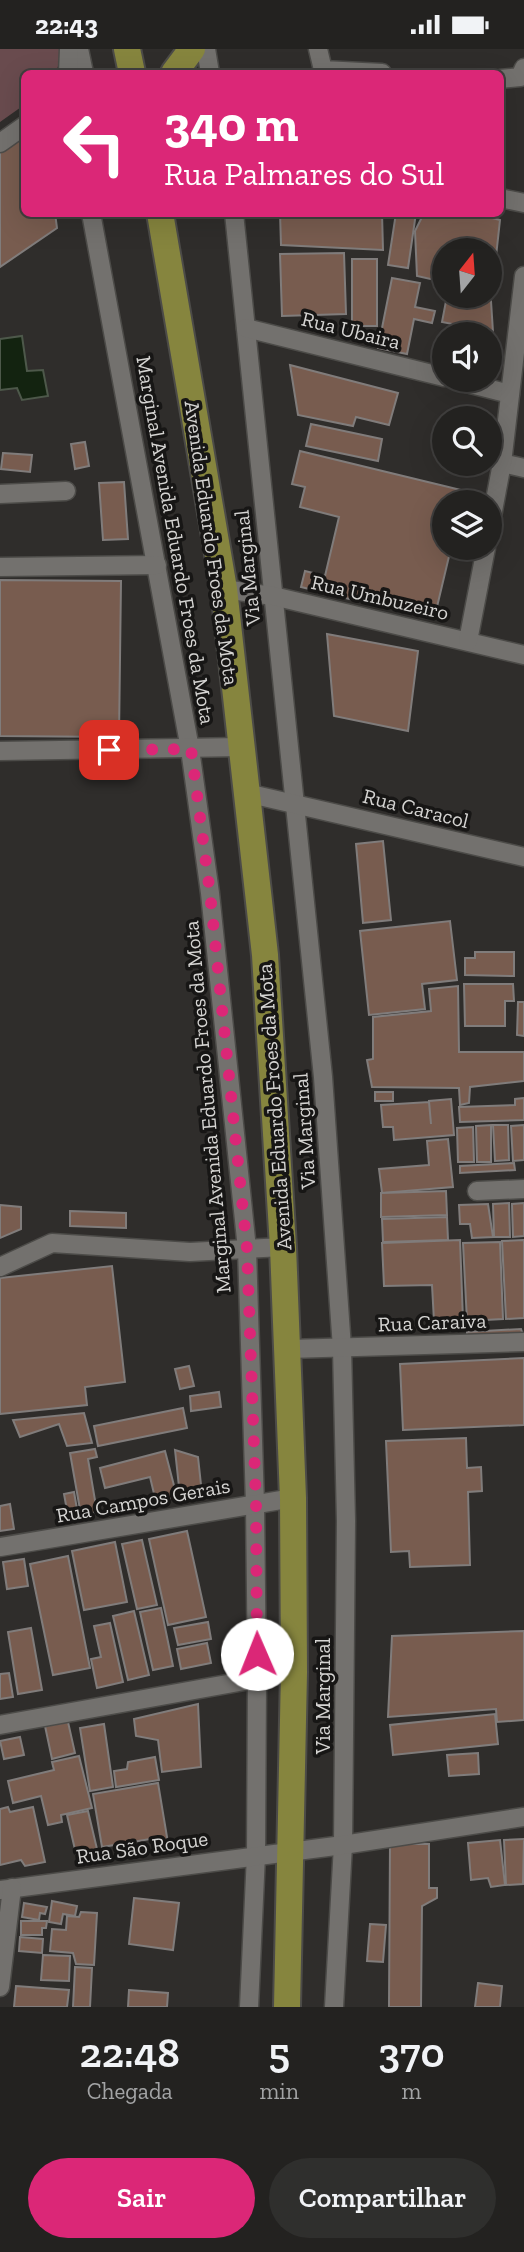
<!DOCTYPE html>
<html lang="pt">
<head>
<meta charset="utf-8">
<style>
  :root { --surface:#232220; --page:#2f2f2d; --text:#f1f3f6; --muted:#a3a4a5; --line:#403f3e; --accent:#db2777 }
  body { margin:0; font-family:"Zilla Slab",serif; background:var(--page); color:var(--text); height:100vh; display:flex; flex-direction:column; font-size:26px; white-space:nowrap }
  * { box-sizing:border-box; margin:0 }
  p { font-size:23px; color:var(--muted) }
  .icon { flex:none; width:38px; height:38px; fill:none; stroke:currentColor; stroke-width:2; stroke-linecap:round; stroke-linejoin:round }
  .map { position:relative; height:1958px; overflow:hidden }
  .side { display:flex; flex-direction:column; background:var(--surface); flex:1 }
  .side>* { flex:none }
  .top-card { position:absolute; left:21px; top:21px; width:483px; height:147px; border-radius:10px; box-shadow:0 7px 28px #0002,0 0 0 2px var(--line); background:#db2777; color:#fff; overflow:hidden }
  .needle { width:46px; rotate:17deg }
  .buttons { position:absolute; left:432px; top:189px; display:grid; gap:14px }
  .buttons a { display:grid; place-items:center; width:70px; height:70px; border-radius:50%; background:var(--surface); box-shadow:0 7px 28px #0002,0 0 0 2px var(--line); font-size:35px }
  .pin { position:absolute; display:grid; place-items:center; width:60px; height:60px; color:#fff; margin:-30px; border-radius:14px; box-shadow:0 4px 10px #0006 }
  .me { position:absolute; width:77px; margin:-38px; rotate:359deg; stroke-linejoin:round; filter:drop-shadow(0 0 5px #0008) }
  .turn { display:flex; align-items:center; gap:24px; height:147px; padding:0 28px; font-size:32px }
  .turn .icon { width:91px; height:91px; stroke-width:2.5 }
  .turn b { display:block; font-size:49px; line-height:60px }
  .eta { display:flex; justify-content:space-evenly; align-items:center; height:119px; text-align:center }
  .eta b { font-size:42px; font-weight:600; line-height:49px }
  .button { display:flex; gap:14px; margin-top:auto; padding:14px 28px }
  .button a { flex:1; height:80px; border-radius:42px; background:var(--accent); color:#fff; font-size:28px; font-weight:600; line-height:80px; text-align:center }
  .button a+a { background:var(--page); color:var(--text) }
  .status { display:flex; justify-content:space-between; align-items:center; height:49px; padding:0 35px; background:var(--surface); direction:ltr }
  .status svg { height:19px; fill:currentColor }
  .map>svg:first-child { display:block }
  .green { fill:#694b4e }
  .water { fill:#132310; stroke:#4d584a; stroke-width:2 }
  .building { fill:#785c4f; stroke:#807c7b; stroke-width:2 }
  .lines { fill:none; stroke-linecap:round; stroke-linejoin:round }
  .minor-casing { stroke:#4c4b48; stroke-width:21 }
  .highway-casing { stroke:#4c4b48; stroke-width:30 }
  .minor { stroke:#73716e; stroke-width:18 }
  .highway { stroke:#86853e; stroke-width:26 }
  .route { stroke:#db2777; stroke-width:12; stroke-dasharray:0 21.6 }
  .labels { text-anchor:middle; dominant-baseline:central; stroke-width:7; stroke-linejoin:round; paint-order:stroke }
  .street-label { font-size:21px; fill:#d5d4d2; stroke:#171615 }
</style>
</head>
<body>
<div class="status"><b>22:43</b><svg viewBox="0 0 49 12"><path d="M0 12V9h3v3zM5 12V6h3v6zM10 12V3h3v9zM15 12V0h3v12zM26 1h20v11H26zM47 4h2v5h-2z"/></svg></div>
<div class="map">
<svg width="524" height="1958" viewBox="0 0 524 1958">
  <rect width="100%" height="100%" fill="#2f2d2b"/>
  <path class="green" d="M0,0h63l-7,24h-32v32l-24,17z"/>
  <path class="water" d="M22,287l5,35 16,-1 5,26 -26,4 -5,-12 -17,2v-51z"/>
  <g class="building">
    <path d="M24,87v77h31l2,15 -57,39v-115z"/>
    <path d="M280,164h102l1,37 -102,-5z"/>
    <path d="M396,164h20l-8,55 -20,-3z"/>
    <path d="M424,164h49l27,7 -8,73 -2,-43h-46v32l-27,-6 -2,-45z"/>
    <path d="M344,204l2,61 -64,2 -2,-62z"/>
    <rect x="352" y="210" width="25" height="67"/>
    <path d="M392,229l28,5 -5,24 20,4 -3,12 -18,-4 -7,35 -29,-6z"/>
    <path d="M447,247h18l26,5 2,31 -51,-10z"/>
    <path d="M290,316l108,28 -9,32 -33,-8 -3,9 -55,-11z"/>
    <path d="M311,375l71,15 -4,22 -72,-15z"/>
    <path d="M85,393l4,24 -14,3 -4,-25z"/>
    <path d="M300,402l165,40 -3,11h-18v46h7l-15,63 -60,-15 -2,9 -73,-18 4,-16 20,5 14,-59 -39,-10 5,-20 -13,-3z"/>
    <path d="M3,404l29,2 -2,17 -29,-3z"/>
    <path d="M124,433l4,57 -25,1 -4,-57z"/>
    <path d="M0,531l121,1 -2,156 -119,-1z"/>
    <path d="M327,585l91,17 -10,80 -74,-15z"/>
    <path d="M383,792l8,79 -28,3 -7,-79z"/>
    <path d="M450,872l7,59 -35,4 3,25 -56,6 -9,-84z"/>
    <path d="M475,903h39v24l-49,-1v-17h10z"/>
    <path d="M464,935h49l1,17h-9v25h-40z"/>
    <path d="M458,937l1,66h65v29l-54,6 -1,16 -9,2 -1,-17 -87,-1 -5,-27 6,-1v-42l58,-6 -2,-22z"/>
    <path d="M518,953h6v34l-7,-1z"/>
    <rect x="375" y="1043" width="18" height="9"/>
    <path d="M524,1049v22l-64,2 -1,-15 56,-2v-6z"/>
    <path d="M451,1050l3,36 -60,5 -1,-13h-10l-2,-22 48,-3 2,22 -2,-23z"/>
    <path d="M491,1076v37h-14l-1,-36z"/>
    <path d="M493,1076h15l1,35 -14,1z"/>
    <path d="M524,1076v35l-11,1 -2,-35z"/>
    <path d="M473,1078l1,35h-16l-1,-34z"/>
    <path d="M448,1090l5,48 -71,6 -3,-24 50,-4 -2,-24z"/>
    <path d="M514,1114l1,7 -55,3v-7z"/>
    <path d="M446,1142l1,24 -66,2v-24z"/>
    <path d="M509,1154l1,34h-16l-1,-33z"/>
    <path d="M524,1154v33l-11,1 -1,-33z"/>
    <path d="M488,1155l5,33 -21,1 -2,-14h-10l-1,-19z"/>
    <path d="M0,1156l21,2v22l-21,9z"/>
    <path d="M70,1162l56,2v15l-56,-2z"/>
    <path d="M447,1168l1,23 -65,2 -1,-23z"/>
    <path d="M460,1191l3,80 -29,1 -2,-36 -48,1 -2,-43z"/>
    <path d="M524,1191v78l-18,1 -4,-78z"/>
    <path d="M500,1193l3,77 -36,2 -4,-78z"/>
    <path d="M112,1217l13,116 -40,5 2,18 -87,9v-136z"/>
    <path d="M521,1280l3,9 -57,3v-9z"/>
    <path d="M524,1309v67l-121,5 -3,-66z"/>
    <path d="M189,1317l5,20 -14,3 -5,-20z"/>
    <path d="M219,1343l2,15 -30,4 -1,-15z"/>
    <path d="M183,1359l4,20 -89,18 -4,-20z"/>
    <path d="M84,1364l8,30 -25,3 -8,-22 -39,13 -7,-17z"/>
    <path d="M466,1389l1,30 14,-1 1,24 -14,1 2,73 -60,2 -1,-16 -18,1 -5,-111z"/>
    <path d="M95,1400l2,8 -9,2 9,53 -16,3 -11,-62z"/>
    <path d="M175,1401l23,7 4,37 -22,2z"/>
    <path d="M165,1402l12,46 -21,5 -6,-25 -45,11 -5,-20z"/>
    <path d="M74,1443l4,23 -10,1 -4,-22z"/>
    <path d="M10,1455l4,25 -14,2v-25z"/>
    <path d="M187,1482l19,86 -38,8 -19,-86z"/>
    <path d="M142,1491l15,65 -20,4 -15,-65z"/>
    <path d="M115,1493l12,60 -43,8 -12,-59z"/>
    <path d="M68,1507l22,112 -37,7 -23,-111z"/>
    <path d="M24,1510l4,27 -21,3 -4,-27z"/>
    <path d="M161,1559l12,58 -20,4 -13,-58z"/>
    <path d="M134,1562l15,64 -21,5 -15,-64z"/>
    <path d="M208,1573l3,17 -33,6 -4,-17z"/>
    <path d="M110,1574l13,59 -26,6 -6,-29 10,-2 -7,-31z"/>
    <path d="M31,1579l11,62 -24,4 -10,-62z"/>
    <path d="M524,1582v89l-27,2 -1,-13 -108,8 4,-81z"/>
    <path d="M207,1594l4,20 -30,6 -4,-20z"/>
    <path d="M9,1624l4,24 -13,2v-25z"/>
    <path d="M198,1655l3,63 -39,5 -4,-32 -22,-4 -2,-17z"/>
    <path d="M495,1665l3,30 -105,11 -3,-30z"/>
    <path d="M68,1673l7,31 -23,6 -7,-33z"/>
    <path d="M104,1675l9,63 -23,4 -10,-63z"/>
    <path d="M20,1688l4,18 -20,4 -4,-18z"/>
    <path d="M478,1704l1,21 -30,2 -2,-21z"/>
    <path d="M79,1707l13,52 -31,7 1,7 -14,3 -7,-29 -28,7 -5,-22 46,-11 -2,-8z"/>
    <path d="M155,1708l4,23 -43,7 -2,-16 13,-2 1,-7z"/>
    <path d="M158,1734l10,60 -12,2 -6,-6 -48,8 -9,-53z"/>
    <path d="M8,1758l2,5 23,-5 12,55 -20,4 -4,-6 -21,5v-56z"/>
    <path d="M88,1762l9,38 -21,5 -9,-39z"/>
    <path d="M524,1790l-1,45 -17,1 -2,-45z"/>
    <path d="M500,1791l5,45 -14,2 -3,-9 -17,2 -3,-37z"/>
    <path d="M390,1795h39v44h8v10l-15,8 -1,101h-32z"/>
    <path d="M134,1849l45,5 -6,47 -44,-6z"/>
    <path d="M52,1852l25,5 -2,10 -12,-2 -2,10 -12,-2z"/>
    <path d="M24,1854l23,4 -2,7 -5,-1 -1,7 -17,-3z"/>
    <path d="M81,1863l16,1 -3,52 -18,-1 -3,-11 -23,-2 2,-22 14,1 1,-14 12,1z"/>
    <path d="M21,1872h26l-1,7h-4v7h-21z"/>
    <path d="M370,1875l16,1 -3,37 -16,-1z"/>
    <path d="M20,1888l23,2 -1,14 -23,-2z"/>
    <path d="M43,1906l27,1 -1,25 -28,-1z"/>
    <path d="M75,1918l17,1 -2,39h-17z"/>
    <path d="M478,1934l24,3 -2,21h-25z"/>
    <path d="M16,1937l53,4 -2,17h-53z"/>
    <path d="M129,1941l39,3 -1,14h-39z"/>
  </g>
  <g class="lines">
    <defs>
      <g id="minor">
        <path d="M79,0l5,24"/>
        <path d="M206,0l4,24"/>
        <path d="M318,0l5,21 59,3"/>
        <path d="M68,24l1,-24"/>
        <path d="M500,30l20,-2 4,-9"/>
        <path d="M0,94l24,-17"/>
        <path d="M500,149l24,5"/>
        <path d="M91,164l99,536 20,144 37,356 8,255 2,175 -1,176 -7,152"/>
        <path d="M234,164l89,864 19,271 4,173 -3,324 -9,162"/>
        <path d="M246,279l198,49"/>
        <path d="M455,331l55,14"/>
        <path d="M502,414l22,5"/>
        <path d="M0,445l66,-3"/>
        <path d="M490,478l12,-64 22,-187"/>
        <path d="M0,518l157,-2"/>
        <path d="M224,540l49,7 251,59"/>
        <path d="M468,592l18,-93"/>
        <path d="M0,702l241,-4"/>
        <path d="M246,744l278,64"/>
        <path d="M477,1142l47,-2"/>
        <path d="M0,1218l52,-24 138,9 93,-5"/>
        <path d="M289,1300l235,-7"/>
        <path d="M0,1498l293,-49"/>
        <path d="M0,1676l294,-53"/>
        <path d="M0,1841l343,-45 181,-28"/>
        <path d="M0,1938l12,-99"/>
      </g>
      <g id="highway">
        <path d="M127,0l5,24"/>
        <path d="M174,24l18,-24"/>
        <path d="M160,164l64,376 41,366 18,292 10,251 1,174 -7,335"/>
      </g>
    </defs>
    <use href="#minor" class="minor-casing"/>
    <use href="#highway" class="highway-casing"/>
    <use href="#minor" class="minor"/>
    <use href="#highway" class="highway"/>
  </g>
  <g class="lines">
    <path class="route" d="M109,701l82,-1 19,144 37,356 9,255 1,150"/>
  </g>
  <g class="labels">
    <g class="street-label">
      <text transform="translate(351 281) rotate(14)">Rua Ubaira</text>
      <text transform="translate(176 491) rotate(80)">Marginal Avenida Eduardo Froes da Mota</text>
      <text transform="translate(212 494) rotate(82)">Avenida Eduardo Froes da Mota</text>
      <text transform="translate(247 519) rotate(-96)">Via Marginal</text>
      <text transform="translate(380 548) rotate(13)">Rua Umbuzeiro</text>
      <text transform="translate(416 759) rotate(14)">Rua Caracol</text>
      <text transform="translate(207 1058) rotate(-95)">Marginal Avenida Eduardo Froes da Mota</text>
      <text transform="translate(274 1058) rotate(-94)">Avenida Eduardo Froes da Mota</text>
      <text transform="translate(304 1082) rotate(-94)">Via Marginal</text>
      <text transform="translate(432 1273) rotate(-2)">Rua Caraiva</text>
      <text transform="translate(143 1451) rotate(-10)">Rua Campos Gerais</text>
      <text transform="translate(322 1647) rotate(-90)">Via Marginal</text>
      <text transform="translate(142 1798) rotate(-8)">Rua São Roque</text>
    </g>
  </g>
</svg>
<div class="buttons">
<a><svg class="needle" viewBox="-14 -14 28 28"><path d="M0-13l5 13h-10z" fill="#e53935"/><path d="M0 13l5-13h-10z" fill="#a3a4a5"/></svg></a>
<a><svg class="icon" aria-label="sound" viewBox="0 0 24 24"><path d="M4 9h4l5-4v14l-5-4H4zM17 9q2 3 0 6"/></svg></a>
<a><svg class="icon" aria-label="search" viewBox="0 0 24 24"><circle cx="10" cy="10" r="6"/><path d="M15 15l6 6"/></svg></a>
<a><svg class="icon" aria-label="layers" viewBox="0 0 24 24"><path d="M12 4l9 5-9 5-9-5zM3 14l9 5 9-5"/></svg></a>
</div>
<div class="pin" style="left:109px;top:701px;background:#d93025"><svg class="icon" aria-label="arrive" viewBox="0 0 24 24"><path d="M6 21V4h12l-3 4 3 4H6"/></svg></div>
<svg class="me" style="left:257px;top:1605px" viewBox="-20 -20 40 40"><circle r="19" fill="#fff"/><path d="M0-13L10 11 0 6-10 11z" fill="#db2777"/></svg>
<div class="top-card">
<div class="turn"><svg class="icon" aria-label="left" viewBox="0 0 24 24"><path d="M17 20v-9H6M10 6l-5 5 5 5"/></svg><div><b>340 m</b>Rua Palmares do Sul</div></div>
</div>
</div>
<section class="side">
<div class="eta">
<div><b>22:48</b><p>Chegada</p></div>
<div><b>5</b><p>min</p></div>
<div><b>370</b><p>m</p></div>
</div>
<div class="button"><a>Sair</a><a>Compartilhar</a></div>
</section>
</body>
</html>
